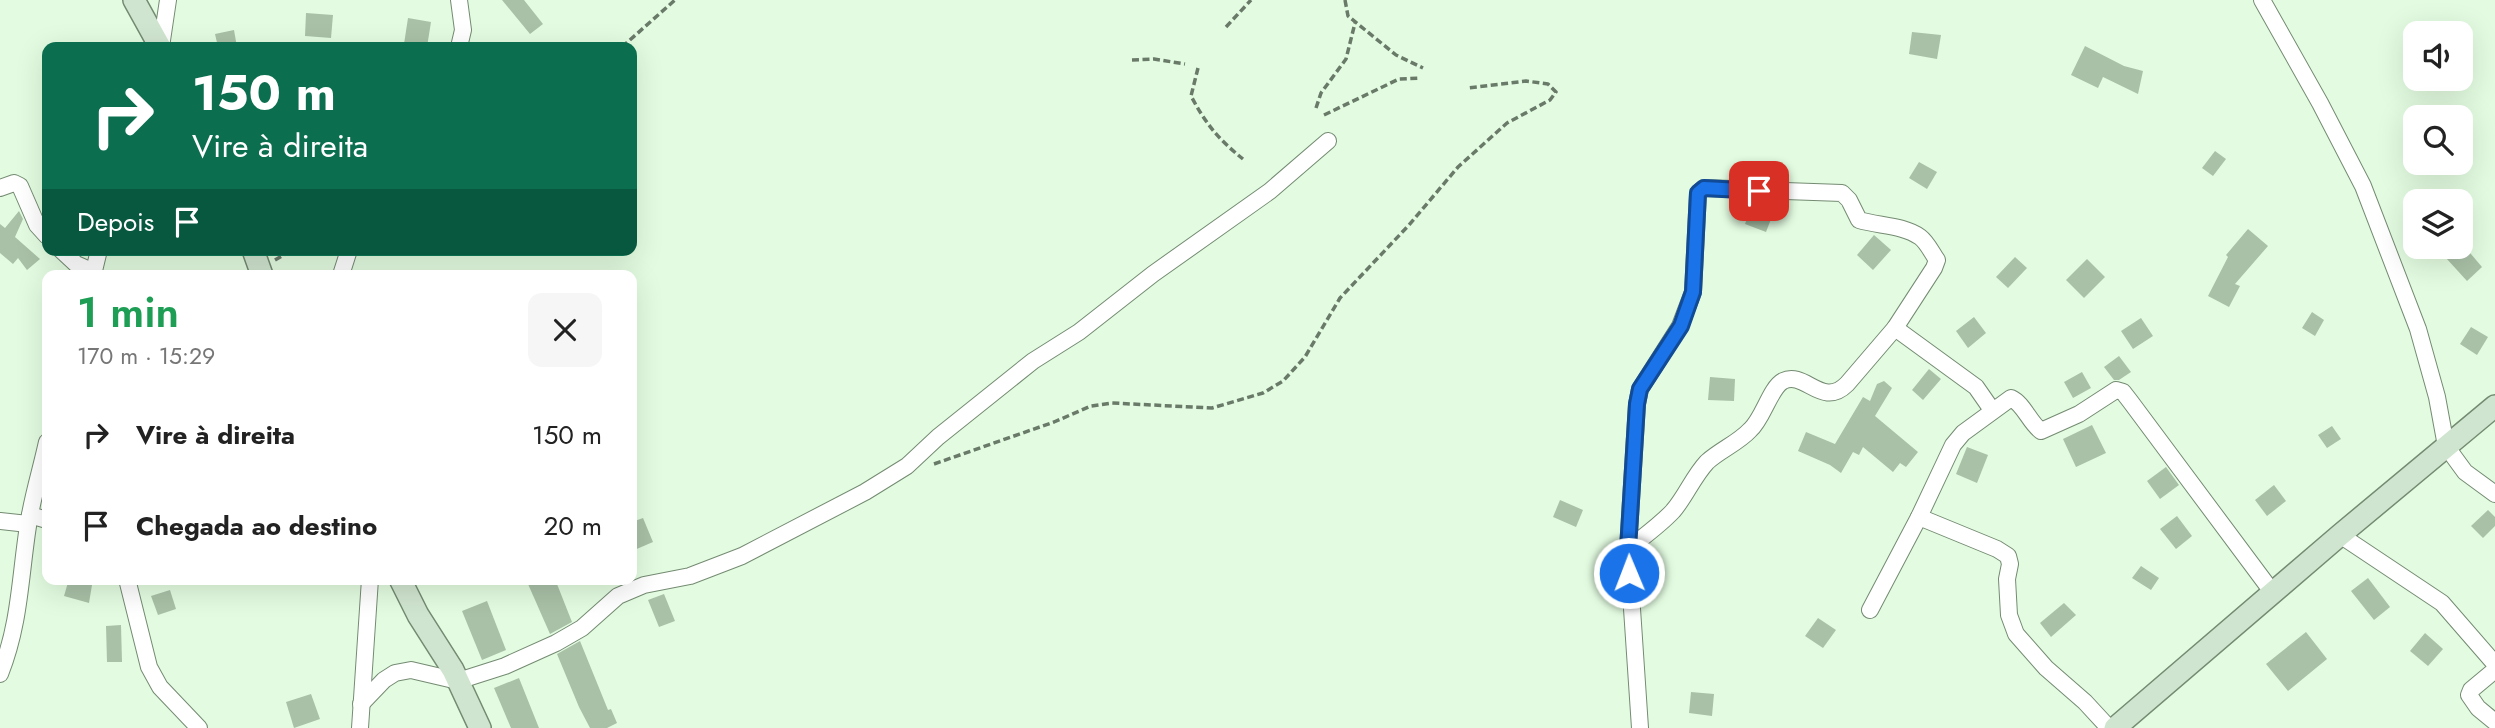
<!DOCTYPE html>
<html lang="pt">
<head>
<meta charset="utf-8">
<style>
  :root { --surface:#fff; --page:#f6f6f6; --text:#222; --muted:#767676 }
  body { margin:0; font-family:Jost,sans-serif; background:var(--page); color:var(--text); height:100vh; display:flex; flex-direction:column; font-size:26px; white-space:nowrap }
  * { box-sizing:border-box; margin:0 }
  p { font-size:23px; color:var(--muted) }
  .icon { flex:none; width:38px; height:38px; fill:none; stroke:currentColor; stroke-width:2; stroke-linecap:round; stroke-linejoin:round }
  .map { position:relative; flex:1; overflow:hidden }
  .drawer { position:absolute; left:42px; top:270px; width:595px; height:315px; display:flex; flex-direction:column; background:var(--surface); border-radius:14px; box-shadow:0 7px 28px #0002 }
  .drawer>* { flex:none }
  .guide { position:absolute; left:42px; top:42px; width:595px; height:214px; border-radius:14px; box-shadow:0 7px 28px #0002; background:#0b6e4f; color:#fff; overflow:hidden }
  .buttons { position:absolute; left:2403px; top:21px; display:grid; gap:14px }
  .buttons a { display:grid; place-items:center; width:70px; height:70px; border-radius:14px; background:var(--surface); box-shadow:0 7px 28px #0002; font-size:35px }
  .pin { position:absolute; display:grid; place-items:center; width:60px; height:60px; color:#fff; margin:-30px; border-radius:14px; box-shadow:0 4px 10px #0006 }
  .me { position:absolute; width:77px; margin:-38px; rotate:359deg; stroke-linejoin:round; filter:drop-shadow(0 0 5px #0008) }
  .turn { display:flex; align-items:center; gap:24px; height:147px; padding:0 35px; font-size:32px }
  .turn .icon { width:91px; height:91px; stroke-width:2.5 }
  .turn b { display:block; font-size:49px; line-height:60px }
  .then { display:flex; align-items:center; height:66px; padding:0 35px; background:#0003; gap:14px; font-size:26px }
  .round { display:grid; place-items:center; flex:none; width:74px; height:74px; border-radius:14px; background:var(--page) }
  .overview { display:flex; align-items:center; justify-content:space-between; height:119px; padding:0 35px }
  h1 { font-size:42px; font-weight:600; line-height:52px; color:#1e9e55 }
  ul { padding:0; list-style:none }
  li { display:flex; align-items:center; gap:21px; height:91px; padding:0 35px }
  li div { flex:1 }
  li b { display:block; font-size:26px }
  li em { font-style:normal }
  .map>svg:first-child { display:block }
  .building { fill:#a9c1a7 }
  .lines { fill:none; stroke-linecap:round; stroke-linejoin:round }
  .street-casing { stroke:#748b72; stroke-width:18 }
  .secondary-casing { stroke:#748b72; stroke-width:24 }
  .path { stroke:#6a7a69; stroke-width:3.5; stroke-dasharray:7 3.5; stroke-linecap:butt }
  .street { stroke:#fff; stroke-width:16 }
  .secondary { stroke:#d0e5cf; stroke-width:21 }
  .route-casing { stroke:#114b97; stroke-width:18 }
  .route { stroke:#1a73e8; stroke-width:12 }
</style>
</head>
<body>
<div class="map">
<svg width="2495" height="728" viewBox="0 0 2495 728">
  <rect width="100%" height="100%" fill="#e3fce1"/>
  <g class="building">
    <path d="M502,0h22l19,24 -13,10z"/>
    <path d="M306,13l27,2 -2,23 -26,-2z"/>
    <path d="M408,18l23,4 -4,25 -23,-3z"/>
    <path d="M234,30l3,17h-19l-3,-13z"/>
    <path d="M1912,32l29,3 -4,24 -28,-5z"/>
    <path d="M2085,46l39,20 19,5 -5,23 -35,-17 -5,11 -27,-13z"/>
    <path d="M2215,151l11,8 -13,17 -11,-8z"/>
    <path d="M1919,162l18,10 -10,17 -18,-11z"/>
    <path d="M1754,200l22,6 -10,26 -21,-8z"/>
    <path d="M19,211l4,8 -8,18 25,22 -13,11 -9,-12 -5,6 -13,-11v-29l5,4z"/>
    <path d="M2248,229l20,17 -33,38 5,2 -11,21 -21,-11 20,-39 -2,-2z"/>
    <path d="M1874,235l17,15 -18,20 -16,-15z"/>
    <path d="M2436,247h29l17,20 -15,14z"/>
    <path d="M2015,257l12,11 -19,20 -12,-11z"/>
    <path d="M2087,259l18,18 -21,21 -18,-18z"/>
    <path d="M2312,312l12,8 -9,16 -13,-8z"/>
    <path d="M1974,317l12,16 -18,15 -12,-17z"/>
    <path d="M2141,318l12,18 -20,13 -12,-18z"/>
    <path d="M2471,327l17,10 -11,18 -17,-11z"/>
    <path d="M2119,356l12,16 -12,8h-5l-10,-13z"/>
    <path d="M1929,369l12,10 -18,21 -11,-10z"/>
    <path d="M2082,372l9,16 -18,10 -9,-16z"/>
    <path d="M1710,377l25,2 -1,22 -26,-1z"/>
    <path d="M1884,381l8,7 -17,28 43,36 -12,15 -6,-4 -7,9 -30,-25 -4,8 -6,-3 -12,21 -11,-8 -32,-14 8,-19 29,12 28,-47 7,4 7,-17z"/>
    <path d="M2092,425l14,28 -30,14 -13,-28z"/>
    <path d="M2332,426l9,13 -14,9 -9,-13z"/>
    <path d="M1967,447l21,8 -11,28 -21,-9z"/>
    <path d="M2166,467l13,18 -19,14 -13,-18z"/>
    <path d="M2274,485l12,16 -19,15 -12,-16z"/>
    <path d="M1560,500l23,10 -7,17 -23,-10z"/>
    <path d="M2488,510l7,7v9l-12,12 -12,-12z"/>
    <path d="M2177,516l15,20 -16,13 -16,-20z"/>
    <path d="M643,518l10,24 -21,9v-29z"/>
    <path d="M2141,566l18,12 -8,12 -19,-12z"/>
    <path d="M2368,578l22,29 -16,13 -23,-29z"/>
    <path d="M69,579h24l-4,24 -25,-7z"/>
    <path d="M540,579h15l17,43 -22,12 -22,-50z"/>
    <path d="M170,590l6,19 -18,6 -7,-19z"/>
    <path d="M664,594l11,27 -16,6 -11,-27z"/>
    <path d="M487,601l19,49 -24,10 -20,-49z"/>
    <path d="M2064,603l12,12 -25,22 -11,-14z"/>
    <path d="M1818,618l18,12 -13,18 -18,-12z"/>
    <path d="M121,625l1,37h-15l-1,-36z"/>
    <path d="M2306,632l21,27 -39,32 -22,-27z"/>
    <path d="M2425,633l18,16 -15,17 -18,-15z"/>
    <path d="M580,641l28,69 3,-1 6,14 -10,5h-17l-11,-21 -22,-53z"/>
    <path d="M519,678l20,50h-28l-17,-40z"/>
    <path d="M1691,692l23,2 -2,22 -23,-3z"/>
    <path d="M311,694l9,25 -26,9 -8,-26z"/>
  </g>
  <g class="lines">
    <defs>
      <g id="street">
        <path d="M459,0l4,30 -4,17"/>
        <path d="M2262,0l58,103 43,83 55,143 19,68 9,49 19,26 30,22"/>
        <path d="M161,47l7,-47"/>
        <path d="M0,188l14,-5 6,3 17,39 10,11"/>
        <path d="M61,250l15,14 18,8"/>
        <path d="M93,275l6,-25"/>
        <path d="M341,275l8,-25"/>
        <path d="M1895,328l81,59 16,23"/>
        <path d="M30,515l17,5"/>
        <path d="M1919,517l78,32 11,7 2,8 -3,15 2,36 7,19 30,34 39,34 24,26"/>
        <path d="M0,521l28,3"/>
        <path d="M2340,535l102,68 53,61"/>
        <path d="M1628,549c15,-12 32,-24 45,-38 13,-15 20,-34 34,-49 13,-12 31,-19 43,-32 13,-11 20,-42 33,-49 22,-11 39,28 64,3l48,-56 39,-60 3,-8c-5,-7 -10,-18 -17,-23 -17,-12 -41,-11 -61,-17l-10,-20 -7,-7 -138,-5 -6,5 -5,99 -13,34 -40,63 -3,15 -9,145 12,179"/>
        <path d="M127,579l22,88 11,20 39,41"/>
        <path d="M1870,610l49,-93 34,-72 10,-12 48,-35c13,6 18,24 30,33l38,-17 37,-24 7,2 7,9 143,192"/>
        <path d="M2495,670l-24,20 -2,5 9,13 17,14"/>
        <path d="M0,674c20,-50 20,-97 28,-148 4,-28 13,-56 19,-84"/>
        <path d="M361,704l23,-24 11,-7 16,-3 47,11 47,-15 51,-23 26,-15 36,-32 26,-11 46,-9 52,-20 123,-64 42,-26 31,-29 95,-76 46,-29 74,-58 117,-83 58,-50"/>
        <path d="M360,728l10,-149"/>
      </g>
      <g id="secondary">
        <path d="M134,0l26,47"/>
        <path d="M253,250l9,25"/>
        <path d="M400,579l18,36 35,55 27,58"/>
        <path d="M2115,728l225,-193 155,-129"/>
      </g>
    </defs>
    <use href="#street" class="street-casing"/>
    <use href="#secondary" class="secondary-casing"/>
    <g class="path">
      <path d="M1345,0l3,16 48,39 27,13"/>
      <path d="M1226,27l25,-27"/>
      <path d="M622,47l53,-47"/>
      <path d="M1132,60l22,-1 31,5"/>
      <path d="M1198,68l-7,28c15,28 27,43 52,63"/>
      <path d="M1316,108l5,-15 25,-34 9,-36"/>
      <path d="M1324,115l75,-36 21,-1"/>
      <path d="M275,260l17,-10"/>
      <path d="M934,464l120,-42 37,-16 21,-3 100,5 51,-15 20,-12 22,-24 35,-59 69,-73 49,-58 49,-44 43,-23 6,-8 -8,-8 -22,-3 -58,7"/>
    </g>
    <use href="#street" class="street"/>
    <use href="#secondary" class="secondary"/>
  </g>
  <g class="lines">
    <defs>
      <path id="route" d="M1629,573l-1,-24 9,-145 3,-15 41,-63 12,-34 5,-99 6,-5 55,3"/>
    </defs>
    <use href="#route" class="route-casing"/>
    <use href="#route" class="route"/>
  </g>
</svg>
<div class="buttons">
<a><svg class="icon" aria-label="sound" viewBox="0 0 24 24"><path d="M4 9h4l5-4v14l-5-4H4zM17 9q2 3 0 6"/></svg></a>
<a><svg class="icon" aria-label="search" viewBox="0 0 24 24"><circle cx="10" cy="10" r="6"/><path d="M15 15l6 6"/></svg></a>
<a><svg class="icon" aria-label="layers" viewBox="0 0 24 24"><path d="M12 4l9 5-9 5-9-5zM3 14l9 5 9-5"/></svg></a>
</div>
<div class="pin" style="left:1759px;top:191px;background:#d93025"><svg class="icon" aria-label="arrive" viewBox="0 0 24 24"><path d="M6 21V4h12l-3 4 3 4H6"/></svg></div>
<svg class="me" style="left:1629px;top:573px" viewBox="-20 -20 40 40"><circle r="17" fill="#1a73e8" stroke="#fff" stroke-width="3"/><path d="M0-11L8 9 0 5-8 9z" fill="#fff"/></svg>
<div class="guide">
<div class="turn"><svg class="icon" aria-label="right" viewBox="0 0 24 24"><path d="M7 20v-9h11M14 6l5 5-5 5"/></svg><div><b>150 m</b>Vire à direita</div></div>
<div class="then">Depois<svg class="icon" aria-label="arrive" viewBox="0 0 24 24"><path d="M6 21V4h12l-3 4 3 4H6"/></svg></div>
</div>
<section class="drawer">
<div class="overview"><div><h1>1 min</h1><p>170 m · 15:29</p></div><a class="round"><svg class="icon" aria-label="close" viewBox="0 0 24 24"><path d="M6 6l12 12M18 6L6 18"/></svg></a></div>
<ul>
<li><svg class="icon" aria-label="right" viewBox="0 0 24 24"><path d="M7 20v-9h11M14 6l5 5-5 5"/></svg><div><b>Vire à direita</b></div><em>150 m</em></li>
<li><svg class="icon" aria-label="arrive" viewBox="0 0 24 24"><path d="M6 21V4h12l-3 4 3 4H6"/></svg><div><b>Chegada ao destino</b></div><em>20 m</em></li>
</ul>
</section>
</div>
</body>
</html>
